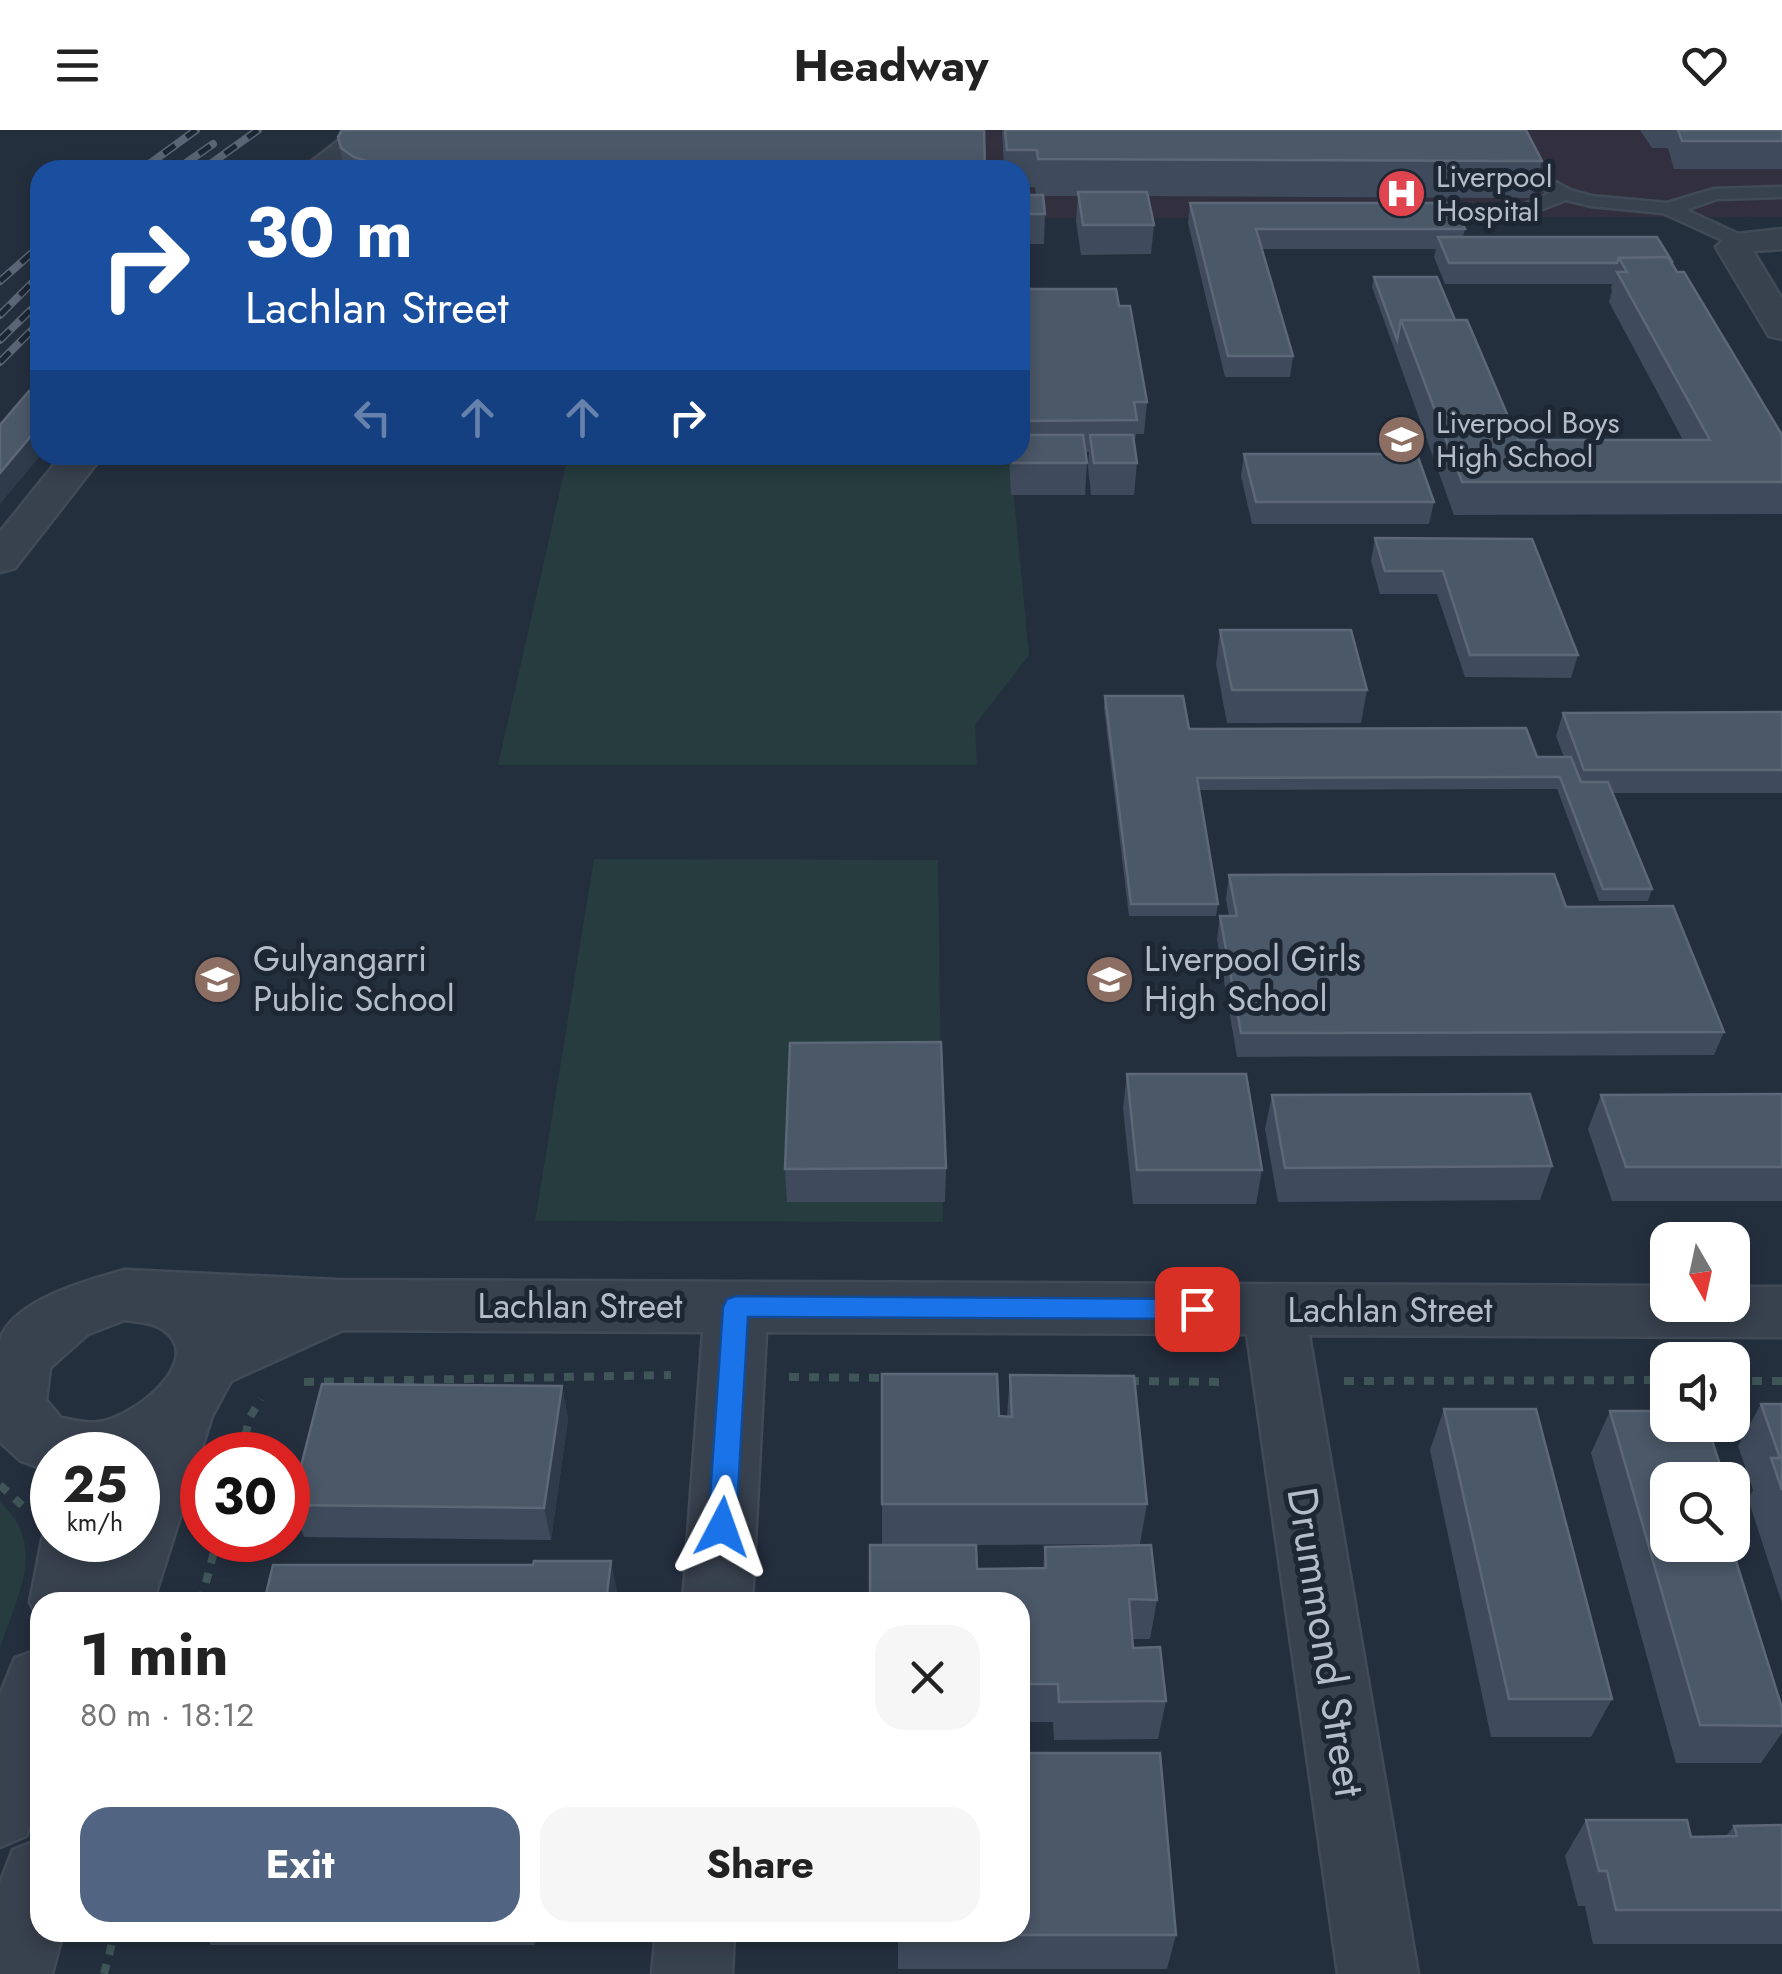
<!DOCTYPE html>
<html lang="en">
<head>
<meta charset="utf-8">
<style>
  :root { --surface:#fff; --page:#f6f6f6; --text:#222; --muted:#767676; --accent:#516482 }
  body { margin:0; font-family:Jost,sans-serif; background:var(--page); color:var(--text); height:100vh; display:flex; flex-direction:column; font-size:38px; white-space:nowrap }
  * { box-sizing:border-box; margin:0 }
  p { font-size:32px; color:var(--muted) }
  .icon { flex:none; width:55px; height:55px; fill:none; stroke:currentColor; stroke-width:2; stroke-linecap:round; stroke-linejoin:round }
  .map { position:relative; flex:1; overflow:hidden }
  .side { position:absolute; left:30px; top:1462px; width:1000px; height:350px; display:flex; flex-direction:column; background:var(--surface); border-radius:30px; box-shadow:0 5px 15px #0003 }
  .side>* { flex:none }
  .banner { position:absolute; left:30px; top:30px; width:1000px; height:305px; border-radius:30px; box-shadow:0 5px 15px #0003; background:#1a4fa0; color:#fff; overflow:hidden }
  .needle { width:65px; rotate:171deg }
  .fabs { position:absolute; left:1650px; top:1092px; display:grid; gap:20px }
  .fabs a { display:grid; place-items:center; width:100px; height:100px; border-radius:20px; background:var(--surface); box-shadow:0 5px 15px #0003; font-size:50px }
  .speed { position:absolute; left:30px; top:1302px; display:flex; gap:20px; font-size:50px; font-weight:700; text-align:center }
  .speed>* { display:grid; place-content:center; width:130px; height:130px; border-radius:50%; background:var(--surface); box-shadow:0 5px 15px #0003; line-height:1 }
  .speed small { font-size:25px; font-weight:400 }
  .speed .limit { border:15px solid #d22; background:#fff; color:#111 }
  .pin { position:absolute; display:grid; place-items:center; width:85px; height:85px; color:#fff; margin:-42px; border-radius:20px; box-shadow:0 5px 15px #0006 }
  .me { position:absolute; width:110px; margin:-55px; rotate:4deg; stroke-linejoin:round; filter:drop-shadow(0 0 8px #0008) }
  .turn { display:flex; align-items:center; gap:35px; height:210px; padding:0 50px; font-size:45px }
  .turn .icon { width:130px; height:130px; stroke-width:2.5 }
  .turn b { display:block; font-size:70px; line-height:85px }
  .lanes { display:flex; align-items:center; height:95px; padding:0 50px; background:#0003; justify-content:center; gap:50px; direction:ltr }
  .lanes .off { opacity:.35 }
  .round { display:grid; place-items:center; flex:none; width:105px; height:105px; border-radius:30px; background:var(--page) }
  .head { display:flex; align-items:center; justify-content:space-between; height:170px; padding:0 50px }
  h1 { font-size:60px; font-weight:700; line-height:75px }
  .cta { display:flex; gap:20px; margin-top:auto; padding:20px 50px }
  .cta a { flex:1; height:115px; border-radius:30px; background:var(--accent); color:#fff; font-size:40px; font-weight:700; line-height:115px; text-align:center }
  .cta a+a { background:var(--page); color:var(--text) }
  header { display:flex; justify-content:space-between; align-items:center; height:130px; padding:0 50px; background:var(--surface); font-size:45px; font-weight:700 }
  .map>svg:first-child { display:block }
  .medical { fill:#32303f }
  .green { fill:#263c3f }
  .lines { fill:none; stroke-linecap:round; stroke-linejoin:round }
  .lane-casing { stroke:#414a57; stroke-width:5 }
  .street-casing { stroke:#414a57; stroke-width:5 }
  .path { stroke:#3f5557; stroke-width:8; stroke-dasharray:10 10; stroke-linecap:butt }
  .lane { fill:#38414e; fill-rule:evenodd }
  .street { fill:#38414e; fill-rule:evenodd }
  .rail-casing { stroke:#5a6575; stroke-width:8 }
  .rail { stroke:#1d2633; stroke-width:5; stroke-dasharray:14; stroke-linecap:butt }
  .wall { fill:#3f4b5c }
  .shaded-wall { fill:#2f3b4b }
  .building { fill:#4b5868; stroke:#5c6777; stroke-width:2.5 }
  .route { fill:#1a73e8; stroke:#114b97; stroke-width:2.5 }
  .labels { text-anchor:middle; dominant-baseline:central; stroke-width:10; stroke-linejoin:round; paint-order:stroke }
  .far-poi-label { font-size:30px; fill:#b4bcc9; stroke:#1d2633; text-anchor:start }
  .poi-label { font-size:35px; fill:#b4bcc9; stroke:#1d2633; text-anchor:start }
  .street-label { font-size:35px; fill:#b4bcc9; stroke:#1d2633 }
  .near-street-label { font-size:42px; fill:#b4bcc9; stroke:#1d2633 }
</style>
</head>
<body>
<header><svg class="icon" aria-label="menu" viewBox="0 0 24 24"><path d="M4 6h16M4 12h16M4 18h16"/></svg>Headway<svg class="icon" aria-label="heart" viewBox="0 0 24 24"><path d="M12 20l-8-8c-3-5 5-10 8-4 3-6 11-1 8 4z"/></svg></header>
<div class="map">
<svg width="1782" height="1844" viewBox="0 0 1782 1844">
  <rect width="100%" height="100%" fill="#242f3e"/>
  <path class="medical" d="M352,0h1430v87l-762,1v-48h-728z"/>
  <g class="green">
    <path d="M568,325h442l19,200 -54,70 2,40h-479z"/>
    <path d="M594,729l344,1 5,362 -408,-1z"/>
    <path d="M0,1372c48,44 17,94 0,146z"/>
  </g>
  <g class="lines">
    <defs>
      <path id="lane" d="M1502,0h16l23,44 29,16 21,6 76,7 47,-14 68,-2v10l-65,2 -31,11 61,28 2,4 -9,6 -77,-35 -72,-7 -25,-6 -47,18 -6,-1v-8l37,-16 -22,-12z"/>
      <g id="street">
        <path d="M352,0h35l-50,40h-36z"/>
        <path d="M1782,99v20l-29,2 29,48v40l-13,-3 -53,-89 12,-12z"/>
        <path d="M62,325h41l-88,113 -15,4v-40z"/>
        <path d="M125,1140l212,10 1331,6v19h64v-18h50v50l-473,-2 109,639h-80l-91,-640 -481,-2 -14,270h-69l20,-270 -360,-2 -112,51 -19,35 -59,186h-113v21l-10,-21 12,-62 10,-21v21h86v-85h-86v17l-31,-11 -21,-19c0,-26 0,-79 0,-101 10,-40 91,-62 125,-71zM125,1190c12,2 28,2 37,9 47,31 -30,89 -63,93 -12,2 -26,-2 -38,-4l-15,-18 4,-32 38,-34z"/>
        <path d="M40,1519v152l-14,35 -26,11v-152l15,-37z"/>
        <path d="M40,1709v93h23l-11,42h-52v-91l13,-33z"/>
        <path d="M656,1802h78l-2,42h-80z"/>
      </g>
    </defs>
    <use href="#lane" class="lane-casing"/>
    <use href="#street" class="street-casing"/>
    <g class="path">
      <path d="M789,1247l97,1"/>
      <path d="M1129,1251l97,1"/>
      <path d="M1344,1251l324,-1"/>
      <path d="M1732,1251h50"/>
      <path d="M304,1252l367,-7"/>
      <path d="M240,1325l10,-38 11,-18"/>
      <path d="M0,1355l27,25"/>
      <path d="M201,1472l16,-62"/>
      <path d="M104,1844l11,-42"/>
    </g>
    <use href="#lane" class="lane"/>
    <use href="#street" class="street"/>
    <defs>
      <g id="rail">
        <path d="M141,40l55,-40"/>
        <path d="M176,40l37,-26"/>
        <path d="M202,40l56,-40"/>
        <path d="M0,151l40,-35"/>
        <path d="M0,185l40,-40"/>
        <path d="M0,210l40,-39"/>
        <path d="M0,232l40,-40"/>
      </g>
    </defs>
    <use href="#rail" class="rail-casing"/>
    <use href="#rail" class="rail"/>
  </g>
  <g class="wall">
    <path d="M1002,0h524l16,31 -8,37 -386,-2 6,29 -3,29 -70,1 -5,-34 2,-25h-35l2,18 -1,30h-24v-49h16l-1,-8h-15v-17h-16z"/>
    <path d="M1640,0h142v39h-108l-6,-21h-16z"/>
    <path d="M338,7l647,33h-641z"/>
    <path d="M1190,73l275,26 -2,8 210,26 -1,2 110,170v79l-328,1 -82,-228 2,-10 81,43 63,120h165l-74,-138 3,-11 -1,-3 1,-4h-167l-11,-27 2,-8h-174l31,107 -3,21h-65l-37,-154z"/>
    <path d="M1020,159l99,17 28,96 -3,32h-8l-2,12 3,17 -3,32h-43l-3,-28 1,-15h-3l1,11 -2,32h-74l-2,-40h11z"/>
    <path d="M1244,324l190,48 -5,22h-177l-11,-48z"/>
    <path d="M1375,408l157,1 46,116 -7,23 -106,-1 -28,-83h-57l-9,-33z"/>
    <path d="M1220,500l147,60 -6,33h-134l-11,-59z"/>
    <path d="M1105,566l84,33 348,28h27l-8,-21 7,-23 219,-1v81h-169l39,96 -4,12h-49l-42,-112 -358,1 19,114 -2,12h-87l-25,-208z"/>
    <path d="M1229,745l337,32 158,125 -10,23 -477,2 -20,-118 3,-23h9l-3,-17z"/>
    <path d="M1127,944l135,96 -6,34h-123l-10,-96z"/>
    <path d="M1782,964v107h-170l-24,-72 13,-34z"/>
    <path d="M1272,965l280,71 -12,34 -262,2 -13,-73z"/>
    <path d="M946,1038l-1,34h-158l-2,-33z"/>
    <path d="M882,1244l117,42 8,1 3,-42 137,129 -7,40 -164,1 1,24 66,-1 2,-21 112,53 -7,39h-18l1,9 33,53 -8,38 -104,1 -1,-18h-33v-120h-150v-57h12z"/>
    <path d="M562,1256l6,33 -17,121 -247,-3 -13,-32z"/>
    <path d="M1761,1274h21v199l-34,-104 5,-9 -15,-44z"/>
    <path d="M1444,1279l168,290 -21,38h-100l-61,-287z"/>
    <path d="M1610,1281l112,60 -5,9h-49l114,228v25l-21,30h-85l-85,-310z"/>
    <path d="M1586,1690l105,17 35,-1 8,-10 48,-1v119h-189l-8,-38h-7l-13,-50z"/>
    <path d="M203,1802h334l-2,13h-324z"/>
    <path d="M898,1802l278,3 -9,34h-269z"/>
  </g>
  <g class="shaded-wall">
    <path d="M40,295l1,30 -41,49v-31z"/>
    <path d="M562,1256l6,33 -17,121 -7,-32z"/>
    <path d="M611,1431l8,40 -1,1h-12z"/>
    <path d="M531,1802h6l-2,13z"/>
  </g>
  <g class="building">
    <path d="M342,0h642l1,40 -609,-6 -22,-7 -13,-9 -3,-11z"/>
    <path d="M1005,0h521l16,31 -504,-2 -1,-9h-30z"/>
    <path d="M1678,0h104v11h-100z"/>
    <path d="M1078,62h69l7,33h-71z"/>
    <path d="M1020,65h23l2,19h-25z"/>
    <path d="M1190,73h263l12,26h-209l37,127h-65z"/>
    <path d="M1438,107h219l16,26 -5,-6 -49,1 -2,5h-168z"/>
    <path d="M1668,127l9,15h7l98,163v47h-320l-61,-162h66l51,120h192l-93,-168h10l-8,-14z"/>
    <path d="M1374,147h63l18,43h-54l-4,20z"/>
    <path d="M1020,159h96l3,17h11l17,96h-13l3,18 -114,1 -2,-19h-1z"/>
    <path d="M29,261l11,1v33l-40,48v-48z"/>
    <path d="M1020,305h63l4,28h-74l-1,-8h8z"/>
    <path d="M1090,305h43l4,28h-43z"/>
    <path d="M1244,324h173l17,48h-178z"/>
    <path d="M1375,408l157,1 46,116h-108l-27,-84h-58z"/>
    <path d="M1220,500h131l16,60h-135z"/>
    <path d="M1105,566h78l6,33 337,-1 11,29h34l10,25h27l44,107h-49l-43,-112 -363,1 21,126h-87z"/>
    <path d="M1782,582v58h-198l-21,-57z"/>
    <path d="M1554,744l12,33 107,-1 51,126 -483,1 -21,-117h17l-8,-41z"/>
    <path d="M941,912l5,126 -161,1 5,-126z"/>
    <path d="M1127,944h119l16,96h-125z"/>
    <path d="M1530,964l22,72 -267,2 -13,-73z"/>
    <path d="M1782,964v73h-156l-25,-72z"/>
    <path d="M882,1244h115l2,42 13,1 -2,-42 124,1 13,128h-265z"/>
    <path d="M322,1254l240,2 -18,122 -253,-3z"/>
    <path d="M1761,1274h21v86l-11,-32h9z"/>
    <path d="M1444,1279h92l76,290h-103z"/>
    <path d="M1610,1281h58v14h39l15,46h-15l3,9h-42v65h63l51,163v18l-82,-1z"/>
    <path d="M870,1415h106l1,24 69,-1 -1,-21 106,-2 6,55 -28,-1 4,49 27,-1 6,54 -107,1 -1,-18h-38v-82h-122v-5l-28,1z"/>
    <path d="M534,1431h77l-5,41h-350l3,-8h7l7,-29h260z"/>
    <path d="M1020,1623h140l16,182h-277v-3h121z"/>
    <path d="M1586,1690h101l4,17 46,-1 -3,-10 48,-1v85h-166l-9,-39h-8z"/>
  </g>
  <path class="route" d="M736,1166l461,3 9,3 4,7 -4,7 -9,3 -449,-2 -12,210 -4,9 -10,3 -10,-3 -4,-9 15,-220 4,-8z"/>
  <defs>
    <symbol id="hospital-disc" viewBox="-11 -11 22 22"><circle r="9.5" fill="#e0444e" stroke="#1d2633"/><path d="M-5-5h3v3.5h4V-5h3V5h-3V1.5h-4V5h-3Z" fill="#fff"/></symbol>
    <symbol id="school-disc" viewBox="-11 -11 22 22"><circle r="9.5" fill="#8d6e63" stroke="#1d2633"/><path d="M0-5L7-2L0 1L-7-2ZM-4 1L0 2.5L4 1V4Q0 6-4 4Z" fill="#fff"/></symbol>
  </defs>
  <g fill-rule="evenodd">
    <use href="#hospital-disc" x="1374" y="36" width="55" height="55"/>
    <use href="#school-disc" x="1374" y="282" width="55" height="55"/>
    <use href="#school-disc" x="190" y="822" width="55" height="55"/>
    <use href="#school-disc" x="1082" y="822" width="55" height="55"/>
  </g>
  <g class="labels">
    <g class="far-poi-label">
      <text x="1436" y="46">Liverpool<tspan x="1436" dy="34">Hospital</tspan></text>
      <text x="1436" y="292">Liverpool Boys<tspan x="1436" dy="34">High School</tspan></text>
    </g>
    <g class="poi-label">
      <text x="253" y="829">Gulyangarri<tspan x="253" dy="40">Public School</tspan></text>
      <text x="1144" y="829">Liverpool Girls<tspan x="1144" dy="40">High School</tspan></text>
    </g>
    <g class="street-label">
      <text x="580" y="1176">Lachlan Street</text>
      <text x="1390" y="1180">Lachlan Street</text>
    </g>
    <g class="near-street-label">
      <text transform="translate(1326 1512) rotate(81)">Drummond Street</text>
    </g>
  </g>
</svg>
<div class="fabs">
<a><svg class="needle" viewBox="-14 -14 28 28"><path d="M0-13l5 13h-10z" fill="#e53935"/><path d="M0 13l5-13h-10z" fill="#767676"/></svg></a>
<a><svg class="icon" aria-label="sound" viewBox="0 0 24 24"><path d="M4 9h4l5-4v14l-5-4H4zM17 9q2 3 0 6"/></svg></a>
<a><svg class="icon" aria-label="search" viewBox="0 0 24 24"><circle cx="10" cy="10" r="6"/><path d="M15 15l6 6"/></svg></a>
</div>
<div class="speed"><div>25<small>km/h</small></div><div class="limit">30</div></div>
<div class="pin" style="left:1197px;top:1179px;background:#d93025"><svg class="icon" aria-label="arrive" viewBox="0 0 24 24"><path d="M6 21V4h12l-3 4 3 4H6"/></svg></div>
<svg class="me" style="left:722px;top:1397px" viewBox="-20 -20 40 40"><path d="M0-17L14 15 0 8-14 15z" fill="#1a73e8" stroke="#fff" stroke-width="4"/></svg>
<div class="banner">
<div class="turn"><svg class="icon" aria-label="right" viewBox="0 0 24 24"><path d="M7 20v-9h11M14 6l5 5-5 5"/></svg><div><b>30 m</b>Lachlan Street</div></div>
<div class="lanes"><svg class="icon off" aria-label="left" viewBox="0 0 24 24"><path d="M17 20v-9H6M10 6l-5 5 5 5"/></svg><svg class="icon off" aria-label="ahead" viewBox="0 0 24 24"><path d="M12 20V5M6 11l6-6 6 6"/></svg><svg class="icon off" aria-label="ahead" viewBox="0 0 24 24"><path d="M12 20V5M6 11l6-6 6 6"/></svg><svg class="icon" aria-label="right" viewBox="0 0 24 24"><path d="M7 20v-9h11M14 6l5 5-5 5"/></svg></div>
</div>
<section class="side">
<div class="head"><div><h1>1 min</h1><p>80 m · 18:12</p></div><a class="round"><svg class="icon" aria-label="close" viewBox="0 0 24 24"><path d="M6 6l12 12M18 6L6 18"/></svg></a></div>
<div class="cta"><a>Exit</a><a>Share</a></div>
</section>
</div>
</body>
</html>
